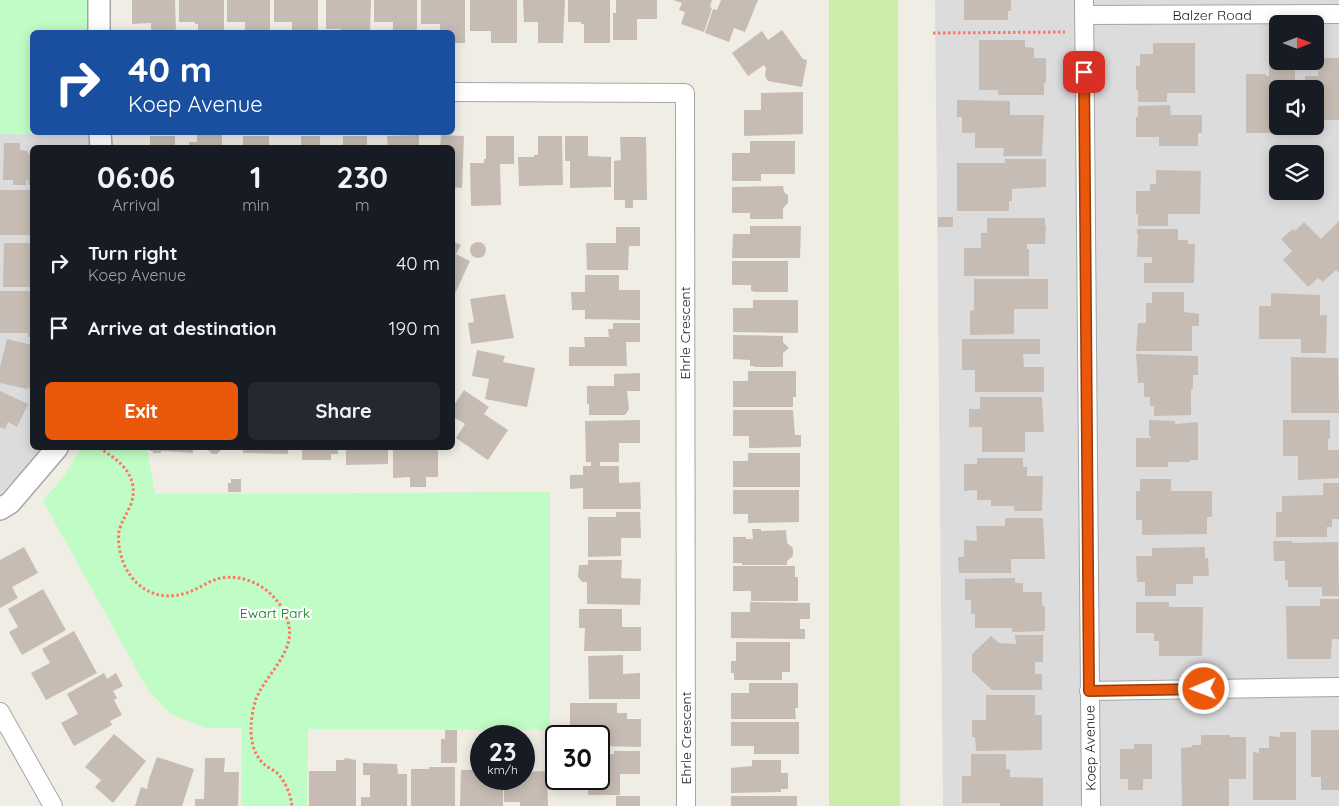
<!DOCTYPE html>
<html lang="en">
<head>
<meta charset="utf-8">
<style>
  :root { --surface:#171b24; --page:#242831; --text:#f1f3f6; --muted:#9ea1a6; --accent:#ea580c }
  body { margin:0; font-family:Quicksand,sans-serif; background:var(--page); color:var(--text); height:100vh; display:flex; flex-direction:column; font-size:19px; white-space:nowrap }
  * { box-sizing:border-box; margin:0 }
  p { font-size:16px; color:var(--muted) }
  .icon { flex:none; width:28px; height:28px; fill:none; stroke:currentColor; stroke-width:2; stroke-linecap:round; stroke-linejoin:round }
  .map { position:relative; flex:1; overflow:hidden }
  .details { position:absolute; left:30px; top:145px; width:425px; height:305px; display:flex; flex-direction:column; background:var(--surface); border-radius:8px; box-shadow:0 2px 12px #0003 }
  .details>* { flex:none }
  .hud { position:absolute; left:30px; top:30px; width:425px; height:105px; border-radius:8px; box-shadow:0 2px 12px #0003; background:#1a4fa0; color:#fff; overflow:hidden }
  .needle { width:32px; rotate:90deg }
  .buttons { position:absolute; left:1269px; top:15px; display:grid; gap:10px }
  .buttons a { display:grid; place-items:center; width:55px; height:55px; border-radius:8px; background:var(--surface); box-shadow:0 2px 12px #0003; font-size:25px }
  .speed { position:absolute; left:470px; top:725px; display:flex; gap:10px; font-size:25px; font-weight:700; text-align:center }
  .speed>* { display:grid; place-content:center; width:65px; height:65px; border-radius:50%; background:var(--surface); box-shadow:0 2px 12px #0003; line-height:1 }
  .speed small { font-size:12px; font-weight:400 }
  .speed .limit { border:2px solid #111; border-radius:8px; background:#fff; color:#111 }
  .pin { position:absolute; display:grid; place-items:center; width:42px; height:42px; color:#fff; margin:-21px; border-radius:10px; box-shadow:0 2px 8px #0006 }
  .me { position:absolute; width:55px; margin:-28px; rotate:269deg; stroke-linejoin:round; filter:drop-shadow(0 0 4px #0008) }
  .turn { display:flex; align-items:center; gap:18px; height:105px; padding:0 15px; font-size:22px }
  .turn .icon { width:65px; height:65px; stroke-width:2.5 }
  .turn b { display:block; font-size:35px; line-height:42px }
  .eta { display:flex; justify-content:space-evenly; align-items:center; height:85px; text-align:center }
  .eta b { font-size:30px; font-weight:800; line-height:35px }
  .button { display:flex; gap:10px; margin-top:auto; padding:10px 15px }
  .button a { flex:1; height:58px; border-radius:8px; background:var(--accent); color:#fff; font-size:20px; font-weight:800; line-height:58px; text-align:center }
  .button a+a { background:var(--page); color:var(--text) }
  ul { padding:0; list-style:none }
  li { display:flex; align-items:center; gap:15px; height:65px; padding:0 15px }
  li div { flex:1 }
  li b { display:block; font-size:19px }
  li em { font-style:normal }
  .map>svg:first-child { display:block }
  .residential { fill:#dddcdc; fill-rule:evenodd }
  .grass { fill:#cbeda9 }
  .park { fill:#c0fcc5 }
  .building { fill:#c6bcb4 }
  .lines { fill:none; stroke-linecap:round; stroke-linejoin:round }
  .minor-casing { stroke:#a6a6a6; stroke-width:20 }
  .tertiary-casing { stroke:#a6a6a6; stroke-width:24 }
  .path { stroke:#ff7667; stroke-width:3; stroke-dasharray:2.5 2.5; stroke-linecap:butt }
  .minor { stroke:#fff; stroke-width:18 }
  .tertiary { stroke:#fff; stroke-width:21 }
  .route-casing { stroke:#983908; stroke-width:12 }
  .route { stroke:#ea580c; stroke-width:9 }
  .labels { text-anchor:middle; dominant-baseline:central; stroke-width:4.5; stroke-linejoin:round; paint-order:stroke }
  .street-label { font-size:14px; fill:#1f1f1f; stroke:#fff }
  .park-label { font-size:14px; fill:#068410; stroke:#fff }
</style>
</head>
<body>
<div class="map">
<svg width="1339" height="806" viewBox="0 0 1339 806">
  <rect width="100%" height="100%" fill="#f0ede5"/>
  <g class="residential">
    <path d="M935,0h404v806h-396zM1278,24h37v37h-37zM1278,89h37v37h-37zM1278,154h37v37h-37z"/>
    <path d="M93,133v14l-61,1v300h11l-43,47v-361z"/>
  </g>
  <path class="grass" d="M829,0h69l2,806h-71z"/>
  <g class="park">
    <path d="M0,0h91l1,32h-60v100l61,1 -93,1z"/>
    <path d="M81,448h66l8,46 395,-2v238l-242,-1 -1,77h-66l1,-78h-36l-35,-14 -23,-24 -105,-189 21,-25z"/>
  </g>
  <g class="building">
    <path d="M132,0h43l1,32h-25v-9l-19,1z"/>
    <path d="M179,0h45v32h-26v-8h-3v-2h-16z"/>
    <path d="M227,0h43v32h-25v-10h-18z"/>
    <path d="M274,0h44v32h-26v-10h-18z"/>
    <path d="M326,0h45l-1,32h-26v-2h-3v-1h-15z"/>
    <path d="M374,0h43v32h-24v-10h-19z"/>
    <path d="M421,0h44v43h-13v-11h-12v-8h-19z"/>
    <path d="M470,0h47v43h-26v-12h-21z"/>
    <path d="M523,0h42l-2,43h-25v-21h-14z"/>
    <path d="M568,0h42v43h-26v-19h-3v-2h-13z"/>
    <path d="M616,0h41v19h-20v21h-24v-27h3z"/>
    <path d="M673,0h39l-2,7 2,1 -8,24 -23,-8 4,-12 -6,-2 3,-7z"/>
    <path d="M721,0h37l-13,32 -11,-4 -5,14 -24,-9 8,-24 4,1z"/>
    <path d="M964,0h47v11h-3v9h-44z"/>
    <path d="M782,30l21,29 4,1 -5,27 -34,-6 -3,-5 1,-8 -2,-3 -16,11 -16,-23 30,-22 6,9z"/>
    <path d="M979,40h46v7l9,1v10h12v25h-2v12h-46v-5h-19z"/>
    <path d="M1153,43h42v50h-28v9h-29v-12h-2v-24h4v-12h13z"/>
    <path d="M1269,58h9v3h17v24h-6v4h-11v37h11v7h-43v-59h20v2h3z"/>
    <path d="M1318,58h21v62h-18v-10l-6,1v-22h-10v-13h13z"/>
    <path d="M803,92v42l-59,2v-26h17v-17z"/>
    <path d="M957,100l53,1v14h34l-2,41h-39l1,-8h-29v-15h-13v-16h-5z"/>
    <path d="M1170,105l1,10h31v18h-4v13h-39v-9h-23v-20h2v-11z"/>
    <path d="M197,135h25v13h-33v-6h8z"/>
    <path d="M419,135v13h-31l-1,-12z"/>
    <path d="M441,135l23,1 -2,52 -10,-1v-39h-12z"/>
    <rect x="150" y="136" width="25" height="12"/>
    <rect x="243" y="136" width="26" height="12"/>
    <rect x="301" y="136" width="19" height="12"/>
    <rect x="343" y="136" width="24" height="12"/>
    <path d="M486,136h28v28h-14l1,41 -30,1 -1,-43h14v-4h2z"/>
    <path d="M538,136h24l1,49 -44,1 -1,-29h16v-2h4z"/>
    <path d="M565,136h23v20l23,1v30l-41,1v-27h-5z"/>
    <path d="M620,137h26l1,63h-14v8h-8v-8h-11v-39l7,-1z"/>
    <path d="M750,141h45v33h-34v7h-29v-28h18z"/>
    <path d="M4,143h16v7l7,1 5,7v28l-4,-2v-4h-2v5h-13v-5h-10z"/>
    <path d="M1005,159h41v28l-34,2v12h-3v10h-52v-48h48z"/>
    <path d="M1156,170l45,1 -1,43h-32v12h-30v-12h-2v-23h14v-7h6z"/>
    <path d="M783,186l1,6 4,3v8l-5,5v11h-33v-6h-18v-26z"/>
    <rect x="0" y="190" width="32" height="45"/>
    <rect x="938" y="217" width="15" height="10"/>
    <path d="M987,218h58v8h1l-1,18h-18v5h2v27h-65v-28h17v-15h6z"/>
    <path d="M1339,221v52l-3,-3 -13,12 -5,-4 -10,9 -25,-27 9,-9 -11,-12 12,-10 2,2 9,-9 17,17z"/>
    <path d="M750,226h51l-1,32h-68l1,-24h17z"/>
    <path d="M616,227h24v19h-11l-1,24h-41l-1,-27h30z"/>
    <path d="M1137,229h41v11h10v4h7l-1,39h-50v-20h8v-6h-15l1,-23h-1z"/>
    <path d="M452,241l9,4 -5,9 14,7 -18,39z"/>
    <circle cx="478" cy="250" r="8"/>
    <path d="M4,243h28v44h-29z"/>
    <path d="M732,261h56v31h-32l-5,-1v-6h-19z"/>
    <path d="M585,275h34v15h21v30l-55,-1v-9h-13l-1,-18h14z"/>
    <path d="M974,279h74v30h-34v25l-44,1v-24l4,-1z"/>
    <path d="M0,291h32v46h-4v-4h-28z"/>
    <path d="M1152,292h32v20l15,2v12h-7v25h-56l2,-28h8v-20h6z"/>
    <path d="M1271,293l49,2v20h7l-1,38h-25v-14h-42v-33h12z"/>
    <path d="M505,294l9,44 -43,6 -3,-21 6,-1 -4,-23z"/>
    <path d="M753,300h45v33l-65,-1v-24h20z"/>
    <path d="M613,323h27v19h-14l1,24h-58v-19h16l-1,-10h25l-1,-8h5z"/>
    <path d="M733,335l50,1v6l6,6 -6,5v14h-29v-1h-4v-6l-17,-1z"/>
    <path d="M7,339l25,6v26h-1l-1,3 2,6 -1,6 -4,3 -27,-6v-16z"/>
    <path d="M962,339h78v15h-17l1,13h20v25h-69v-22h-13z"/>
    <path d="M477,350l28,6 -2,6 32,6 -8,39 -42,-8 4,-20 -17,-3z"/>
    <path d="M1136,354l62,2v19h-5v14h-2v26l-37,1v-10h-4v-9h-6v-14h-6z"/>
    <path d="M1291,357l47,1 1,55h-48z"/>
    <path d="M748,371h48v26h-3v10h-60v-26h15z"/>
    <path d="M640,373v18h-13l2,18 -4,6h-36v-11h-2v-18h27v-12z"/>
    <path d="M464,390l25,17 -5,7 24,16 -20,30 -32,-22 9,-14 -13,-8v-8z"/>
    <path d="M0,391l28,13 -11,23 -9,-5 -3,7 -5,-2z"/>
    <path d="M980,397h62l2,35h-19v20h-43v-25h-13v-18h11z"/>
    <path d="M733,410h60l2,25h6v12l-52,1v-12h-16z"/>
    <path d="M640,420v23h-21v19h-19v4h19v17l21,-1 1,27h-58v-21l-13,1v-14h13v-9h8v-4h-5l-1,-41z"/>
    <path d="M1149,420l26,1v3l23,-2v38h-8v2h-22v5h-32v-29h15v-2h-2z"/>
    <path d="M1283,420h47v19h-2v11h11v28l-41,2v-24h-15z"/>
    <path d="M150,448h43v5l-32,-2v2h-8v-2h-3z"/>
    <path d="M208,448h15l-6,6h-5l-4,-4z"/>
    <path d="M243,448h45v6l-45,-1z"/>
    <path d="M302,448h36v6h-7v6h-29z"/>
    <path d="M346,448h42v16l-42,1z"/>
    <path d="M391,448h47v29h-12v10h-16v-10l-17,1v-28h-2z"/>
    <path d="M748,453h52v34h-67v-26h15z"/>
    <path d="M977,458h46v9h4v9h16l-1,35h-28v-5h-23v-6h-14v-10l-13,1v-27h13z"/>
    <path d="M231,479h10v13h-13v-9h3z"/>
    <path d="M1140,479h31v12h41v26h-5v17l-65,1v-15h-6v-29h4z"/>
    <path d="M1323,483h16v36h-7v8h-5v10h-51v-25h6v-16l41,-1z"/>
    <path d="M733,490h66v32l-51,1v-9h-15z"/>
    <path d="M616,512h24l1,26h-20v18l-33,1v-40h28z"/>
    <path d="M1005,518h38l2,41h-34v14h-52l-1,-16h6v-17l13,1 -1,-15h29z"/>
    <path d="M752,529h9v2l25,-1 1,13 6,5v8l-6,5v4h-45v-2h-9v-26h13v2h7z"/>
    <path d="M1273,541h19v2l46,-1 1,54h-17v-9h-34v-7h-3v-19h-11z"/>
    <path d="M24,547l14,26 -26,14 6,11 -18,10v-48z"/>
    <path d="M1205,547v11h3l1,18h-16v8h-17v12h-31v-14h-8l-1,-26h16v-8z"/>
    <path d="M588,560h34l-1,18 20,1 -1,26 -53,-1v-22h-5l-4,-5 1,-12h9z"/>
    <path d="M733,566h62v11h3v24h-47v-10h-18z"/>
    <path d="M1015,578v5h8v9h19v14h3v25l-33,1v-4h-37v-14h-4v-14h-6v-21z"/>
    <path d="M43,589l23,41 -44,25 -13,-23 9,-5 -10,-18z"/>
    <path d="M1320,599h19v40h-7l-1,20h-44l-1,-53h34z"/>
    <path d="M750,602l60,1v16h-10v10h5v10l-74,-1v-26h19z"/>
    <path d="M1136,602h33v5h34l-1,49h-43v-15h-5v-8h-18z"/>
    <path d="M579,609h43v18h19v24h-57l1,-23h-6z"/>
    <path d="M74,631l23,42 -51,27 -15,-27 19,-10 -8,-14z"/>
    <path d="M1015,635h28v27h-8v12h7v16h-50l-20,-19v-17l19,-18 8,7 17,1z"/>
    <path d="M736,642h54v30h-8v8h-48v-7h-3v-12h5z"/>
    <path d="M623,655v19l17,-1v26h-51l-1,-43z"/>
    <path d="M104,673l3,6 9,-6 7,13 -10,5 4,7 -3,2 8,15 -12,6 2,4 -38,21 -13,-23 17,-9 -11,-20z"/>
    <path d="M749,683h49v25h-3l1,11h-65v-26h18z"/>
    <path d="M986,695h49v20h7v35l-66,1 -1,-14h-3v-17h14z"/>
    <path d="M570,703h47v10h10v6h14v28l-42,-1v-10h-16v-11h-13z"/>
    <path d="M731,722h68v32h-45v-8h-23z"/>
    <path d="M445,730h12v33h-16v-24h4z"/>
    <path d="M1311,730h28v60h-18v-13h-10z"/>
    <path d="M1280,732h16v68h-43v-48l6,1v-5h10v-12l11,1z"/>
    <path d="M114,734l32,27 -33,42 -18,-16 6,-7 -16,-13z"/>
    <path d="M1201,735h29v2h16v42h-17v27h-47l-1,-58 11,-1v-2h9z"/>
    <path d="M1134,744h18v35h-9v11h-15v-11h-8v-30h14z"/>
    <path d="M614,751h26v23h-20v21h-32v-16h11v-25h15z"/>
    <path d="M971,754h35v15h4v8l33,1v28h-43v-3h-38v-27h9z"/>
    <path d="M157,757l37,12 -12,37h-47l6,-19 6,2 2,-10z"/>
    <path d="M205,758h20l-1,14h15l-1,34h-43v-7h9z"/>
    <path d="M345,758l11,2v46h-47v-35h27v-11h8z"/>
    <path d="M752,760h29v13h7v16h-7v3l-50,1v-25l21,-2z"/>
    <path d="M363,763l34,1 1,10h9v32h-46v-9h9v-22h-7z"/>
    <path d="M429,767h26v39h-44v-37h18z"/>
    <path d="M461,770h20v9h22v27h-43z"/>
    <path d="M547,771l1,35h-28v-4h-16v-23h20v-7z"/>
    <rect x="616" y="796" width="24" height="10"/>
    <rect x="731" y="796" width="66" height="10"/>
  </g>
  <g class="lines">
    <defs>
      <g id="minor">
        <path d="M1084,0l7,806"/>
        <path d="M1084,15l255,-1"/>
        <path d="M452,92l233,1 1,713"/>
        <path d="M1089,691l250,-4"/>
        <path d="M0,712l53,94"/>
      </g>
      <g id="tertiary">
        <path d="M99,0v32"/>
        <path d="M100,132l1,16"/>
        <path d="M0,509l10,-6 47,-55"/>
      </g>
    </defs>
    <use href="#minor" class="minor-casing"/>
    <use href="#tertiary" class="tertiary-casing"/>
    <g class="path">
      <path d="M933,33l132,-1"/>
      <path d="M99,448c22,13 41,29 32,56 -4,10 -10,18 -12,28 -2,14 3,32 11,43 16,22 40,26 64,15 9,-4 17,-10 27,-12 30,-5 59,16 67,44 9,29 -22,52 -32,77 -3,9 -5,21 -5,30 0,13 3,26 13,35 4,4 11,6 15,11 7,8 12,21 13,31"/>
    </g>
    <use href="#minor" class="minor"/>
    <use href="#tertiary" class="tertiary"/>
  </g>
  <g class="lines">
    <defs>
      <path id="route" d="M1084,72l5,619 115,-2"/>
    </defs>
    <use href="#route" class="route-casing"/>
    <use href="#route" class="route"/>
  </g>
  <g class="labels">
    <g class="street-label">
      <text x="1212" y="15">Balzer Road</text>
      <text transform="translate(685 333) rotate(-90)">Ehrle Crescent</text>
      <text transform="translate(686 738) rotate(-90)">Ehrle Crescent</text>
      <text transform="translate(1090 748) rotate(-91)">Koep Avenue</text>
    </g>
    <g class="park-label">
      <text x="275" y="613">Ewart Park</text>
    </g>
  </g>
</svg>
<div class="buttons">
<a><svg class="needle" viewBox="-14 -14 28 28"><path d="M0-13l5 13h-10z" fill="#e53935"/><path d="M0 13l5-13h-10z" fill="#9ea1a6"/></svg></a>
<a><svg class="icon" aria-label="sound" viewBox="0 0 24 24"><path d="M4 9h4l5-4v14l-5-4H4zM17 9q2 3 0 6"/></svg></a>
<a><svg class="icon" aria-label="layers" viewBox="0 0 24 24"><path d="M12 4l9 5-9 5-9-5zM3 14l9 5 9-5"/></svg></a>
</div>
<div class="speed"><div>23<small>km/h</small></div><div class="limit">30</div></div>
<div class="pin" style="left:1084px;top:72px;background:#d93025"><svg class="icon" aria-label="arrive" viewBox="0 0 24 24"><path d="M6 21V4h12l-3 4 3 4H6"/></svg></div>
<svg class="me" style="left:1204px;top:689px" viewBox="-20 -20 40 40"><circle r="17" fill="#ea580c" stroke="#fff" stroke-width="3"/><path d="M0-11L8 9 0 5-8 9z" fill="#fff"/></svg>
<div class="hud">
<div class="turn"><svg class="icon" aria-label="right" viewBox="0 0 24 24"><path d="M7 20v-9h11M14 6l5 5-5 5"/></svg><div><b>40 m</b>Koep Avenue</div></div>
</div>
<section class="details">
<div class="eta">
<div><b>06:06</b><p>Arrival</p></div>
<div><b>1</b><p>min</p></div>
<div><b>230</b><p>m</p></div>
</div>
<ul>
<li><svg class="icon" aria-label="right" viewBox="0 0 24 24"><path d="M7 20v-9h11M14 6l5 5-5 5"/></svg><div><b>Turn right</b><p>Koep Avenue</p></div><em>40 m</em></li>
<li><svg class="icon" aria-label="arrive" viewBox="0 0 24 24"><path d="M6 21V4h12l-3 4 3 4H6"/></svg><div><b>Arrive at destination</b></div><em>190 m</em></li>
</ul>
<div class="button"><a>Exit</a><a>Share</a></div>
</section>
</div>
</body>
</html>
